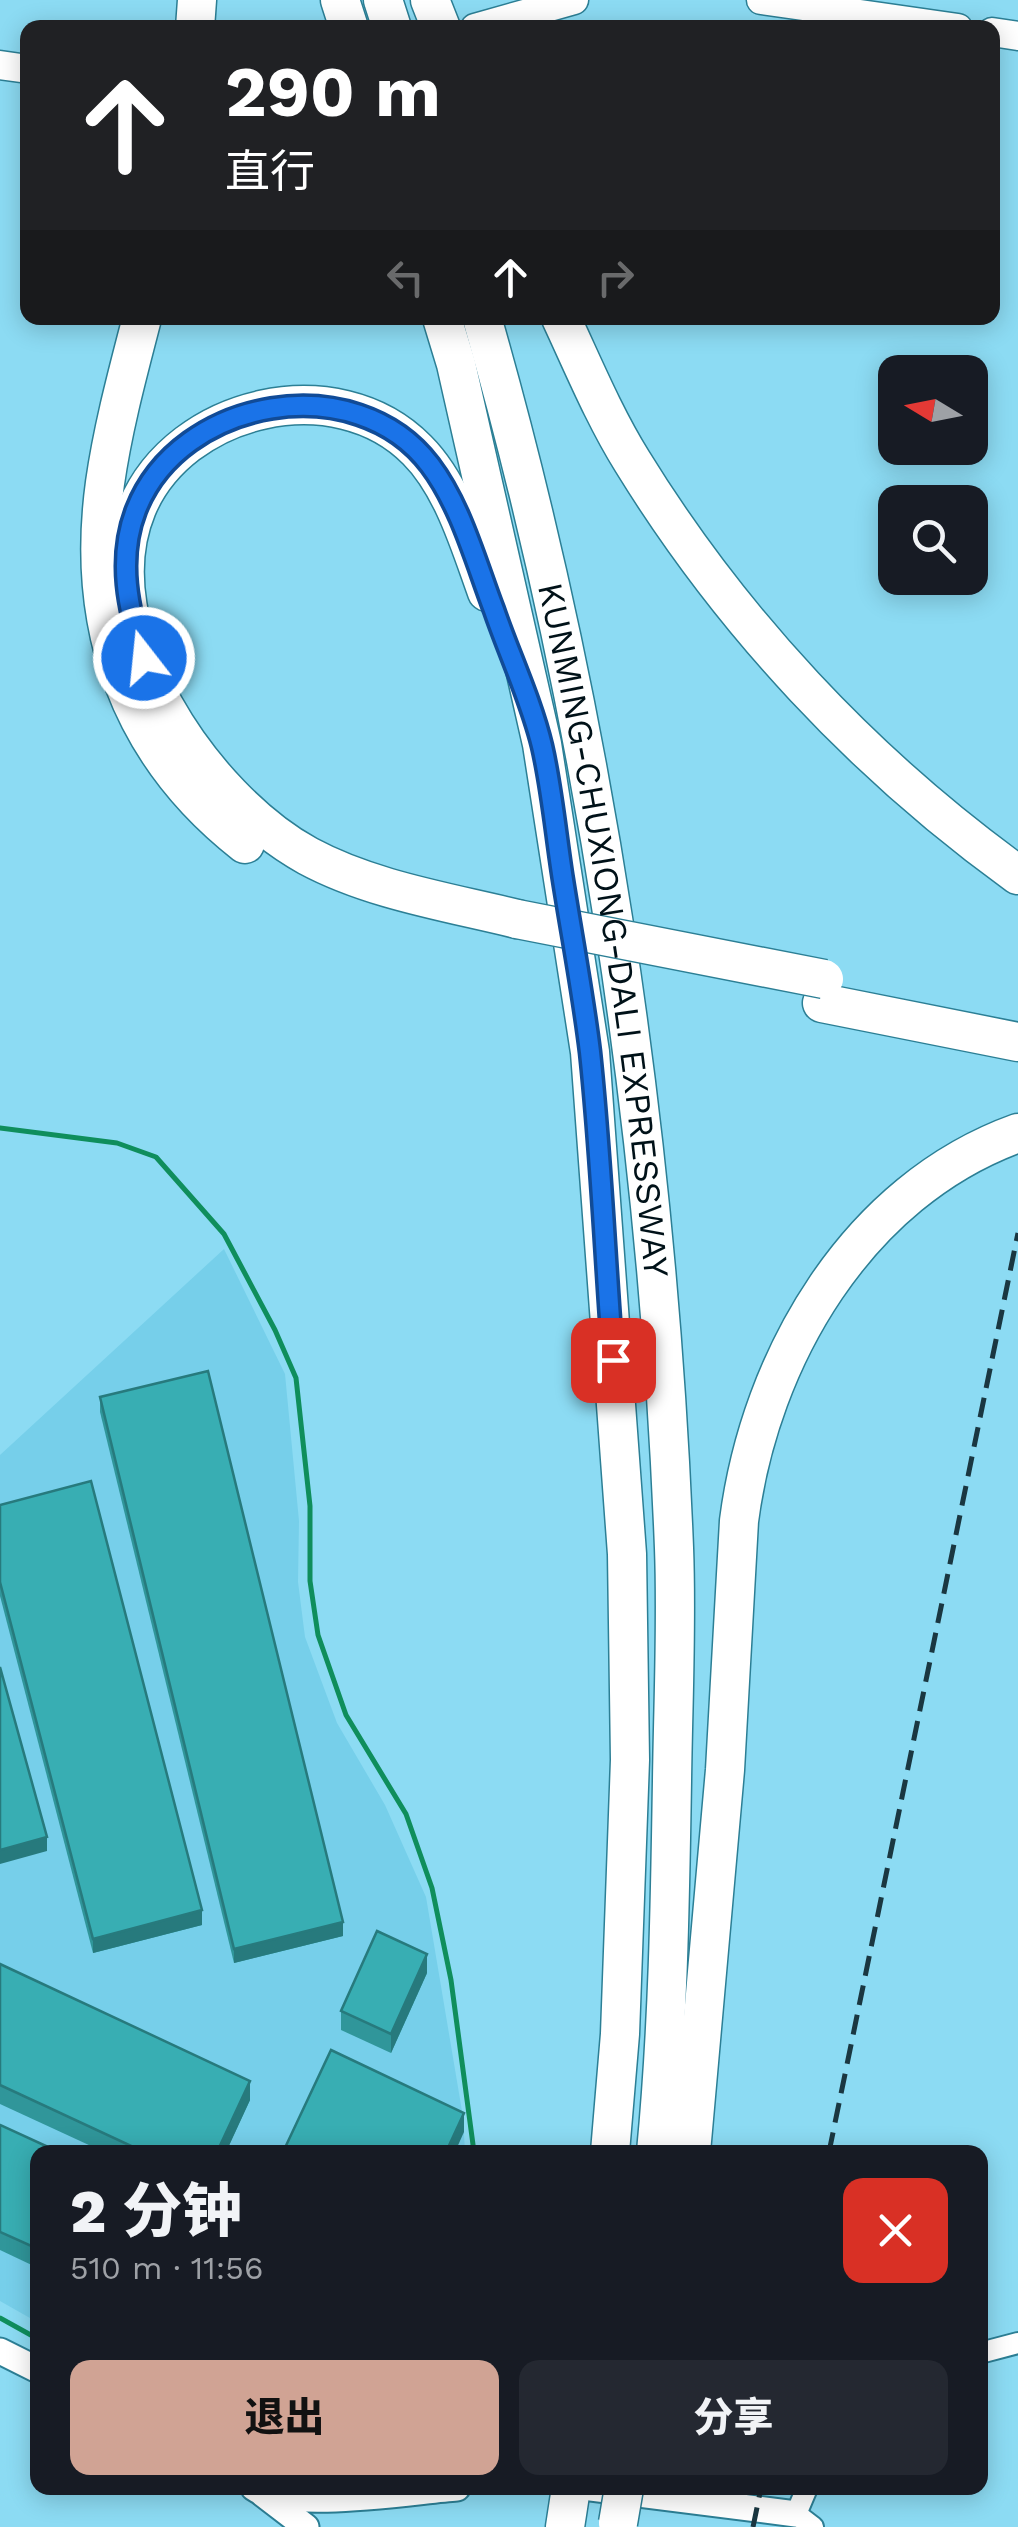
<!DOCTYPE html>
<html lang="zh">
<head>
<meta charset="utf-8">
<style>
  :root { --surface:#171b24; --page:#242831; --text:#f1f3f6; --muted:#9ea1a6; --accent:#d0a394 }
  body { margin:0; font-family:"Work Sans","Noto Sans SC",sans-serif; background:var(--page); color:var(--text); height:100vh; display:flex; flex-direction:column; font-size:38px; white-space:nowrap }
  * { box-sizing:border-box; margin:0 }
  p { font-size:32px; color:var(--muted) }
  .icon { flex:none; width:55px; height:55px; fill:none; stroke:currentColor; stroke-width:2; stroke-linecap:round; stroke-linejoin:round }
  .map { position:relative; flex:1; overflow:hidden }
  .panel { position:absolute; left:30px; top:2145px; width:958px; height:350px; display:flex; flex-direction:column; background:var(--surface); border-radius:20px; box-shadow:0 5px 25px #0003 }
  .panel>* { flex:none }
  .top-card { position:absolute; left:20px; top:20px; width:980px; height:305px; border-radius:20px; box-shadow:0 5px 25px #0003; background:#202124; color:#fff; overflow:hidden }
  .needle { width:65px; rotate:280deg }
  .controls { position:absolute; left:878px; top:355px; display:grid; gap:20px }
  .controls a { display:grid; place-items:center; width:110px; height:110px; border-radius:20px; background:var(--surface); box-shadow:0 5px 25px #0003; font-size:50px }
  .pin { position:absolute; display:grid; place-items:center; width:85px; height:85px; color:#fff; margin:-42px; border-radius:20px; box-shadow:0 5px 15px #0006 }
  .me { position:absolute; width:110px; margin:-55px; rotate:344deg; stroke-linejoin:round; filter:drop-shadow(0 0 8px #0008) }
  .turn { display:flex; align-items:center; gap:35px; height:210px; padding:0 40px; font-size:45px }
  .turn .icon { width:130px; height:130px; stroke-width:2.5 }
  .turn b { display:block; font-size:70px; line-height:85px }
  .lanes { display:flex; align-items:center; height:95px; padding:0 40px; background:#0003; justify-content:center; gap:50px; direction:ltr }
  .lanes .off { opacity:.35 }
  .round { display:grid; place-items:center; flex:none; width:105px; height:105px; border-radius:20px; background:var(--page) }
  .summary { display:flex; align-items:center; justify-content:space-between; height:170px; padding:0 40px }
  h1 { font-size:60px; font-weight:800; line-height:75px }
  .button { display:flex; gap:20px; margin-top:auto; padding:20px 40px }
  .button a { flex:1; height:115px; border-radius:20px; background:var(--accent); color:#111; font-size:40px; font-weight:800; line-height:115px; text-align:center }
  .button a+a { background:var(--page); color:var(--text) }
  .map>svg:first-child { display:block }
  .built { fill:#76cfea }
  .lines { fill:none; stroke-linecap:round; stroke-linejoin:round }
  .stream { stroke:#0f8e5c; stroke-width:5 }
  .minor-casing { stroke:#2c7f95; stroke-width:24 }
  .tertiary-casing { stroke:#2c7f95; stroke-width:29 }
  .secondary-casing { stroke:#2c7f95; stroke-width:31 }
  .motorway-casing { stroke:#2c7f95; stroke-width:41 }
  .minor { stroke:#fff; stroke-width:20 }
  .tertiary { stroke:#fff; stroke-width:25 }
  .secondary { stroke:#fff; stroke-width:28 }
  .motorway { stroke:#fff; stroke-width:38 }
  .rail { stroke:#1a3741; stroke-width:5; stroke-dasharray:20 10; stroke-linecap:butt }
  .motorway-bridge-casing { stroke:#2c7f95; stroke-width:41; stroke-linecap:butt }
  .motorway-bridge { stroke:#fff; stroke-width:38 }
  .wall { fill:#30969a }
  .shaded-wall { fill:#277a7d }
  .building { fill:#38aeb3; stroke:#277a7d; stroke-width:2.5 }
  .route-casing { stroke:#114b97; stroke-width:25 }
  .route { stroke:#1a73e8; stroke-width:18 }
  .labels { text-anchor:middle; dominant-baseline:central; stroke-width:9; stroke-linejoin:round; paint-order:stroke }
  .street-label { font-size:35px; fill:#001118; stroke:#d6f4fe }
</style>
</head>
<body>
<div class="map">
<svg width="1018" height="2527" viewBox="0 0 1018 2527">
  <rect width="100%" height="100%" fill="#8cdbf3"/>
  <path class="built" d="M224,1249l61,125 14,147 -1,61 7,55 32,86 48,82 41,92 37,220 2,35h-427l-1,170 -37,-21v-846z"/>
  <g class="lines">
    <g class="stream">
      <path d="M0,1128l117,15 39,14 68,77 51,96 21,48 14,128v75l8,54 28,80 60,99 26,74 19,92 23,172"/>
      <path d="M0,2318l38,21"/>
    </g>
    <defs>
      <g id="minor">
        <path d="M980,2353l38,-10"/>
        <path d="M807,2488l-11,26 17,13"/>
      </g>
      <g id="tertiary">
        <path d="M0,2351l38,19"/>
        <path d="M254,2488c33,24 160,3 203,0"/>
        <path d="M591,2488l205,26"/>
        <path d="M263,2494l43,33"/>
      </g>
      <g id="secondary">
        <path d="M761,0l197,28"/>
        <path d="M475,28l99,-28"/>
        <path d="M992,32l26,4"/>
        <path d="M0,65l28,4"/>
      </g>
      <g id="motorway">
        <path d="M340,0l9,28"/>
        <path d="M383,0l9,28"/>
        <path d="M430,0l11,28"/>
        <path d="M195,28l2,-28"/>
        <path d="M142,318c-14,54 -29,109 -37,165 -20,145 24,270 140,361"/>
        <path d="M442,318l14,46 86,380 48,308 37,502 3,206 -10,274 -10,118"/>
        <path id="s1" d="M482,318c113,394 176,820 192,1230 3,77 -1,155 -2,233 -2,124 -4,247 -16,371"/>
        <path d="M561,318c22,47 43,98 71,143 99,161 232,303 386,414"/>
        <path d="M487,592c-17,-47 -34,-106 -70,-142 -81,-82 -237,-45 -280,58 -51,122 67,291 171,348 63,34 140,46 209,63"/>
        <path d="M822,1003l196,39"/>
        <path d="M691,2152l34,-382 14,-249c21,-163 118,-330 279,-388"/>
        <path d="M565,2527l6,-39"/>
      </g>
    </defs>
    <use href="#minor" class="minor-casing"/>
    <use href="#tertiary" class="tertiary-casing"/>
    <use href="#secondary" class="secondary-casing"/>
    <use href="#motorway" class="motorway-casing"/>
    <use href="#minor" class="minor"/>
    <use href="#tertiary" class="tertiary"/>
    <use href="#secondary" class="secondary"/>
    <use href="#motorway" class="motorway"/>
    <g class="rail">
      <path d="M829,2152l189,-919"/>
      <path d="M753,2527l8,-39"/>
    </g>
    <defs>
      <g id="motorway-bridge">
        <path d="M517,919l307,60"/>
        <path d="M618,2523l6,-35"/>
      </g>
    </defs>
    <use href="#motorway-bridge" class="motorway-bridge-casing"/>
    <use href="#motorway-bridge" class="motorway-bridge"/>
  </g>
  <g class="wall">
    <path d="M100,1397l243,539 -109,27 -134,-551z"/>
    <path d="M0,1505l202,420 -109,28 -93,-357z"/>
    <path d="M0,1964l250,136 -24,52h-122l-104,-48z"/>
    <path d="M427,1973l-36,80 -50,-23v-19z"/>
    <path d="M0,2125l38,27v116l-38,-18z"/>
  </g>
  <g class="shaded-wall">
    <path d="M47,1837v14l-47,13v-14z"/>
    <path d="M202,1910v15l-109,28v-14z"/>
    <path d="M343,1922v14l-109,27v-14z"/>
    <path d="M427,1954v19l-36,80v-19z"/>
    <path d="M250,2081v19l-24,52h-9z"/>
    <path d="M464,2113v19l-9,20h-9z"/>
  </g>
  <g class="building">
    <path d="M208,1371l135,551 -109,27 -134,-552z"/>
    <path d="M91,1481l111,429 -109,29 -93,-357v-77z"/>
    <path d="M0,1667l47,170 -47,13z"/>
    <path d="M377,1931l50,23 -36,80 -50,-23z"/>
    <path d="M0,1964l250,117 -33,71h-73l-144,-67z"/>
    <path d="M331,2050l133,63 -18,39h-163z"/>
    <path d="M0,2125l59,27h-21v97l-38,-17z"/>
  </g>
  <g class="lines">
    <defs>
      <path id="route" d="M144,658c-16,-48 -27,-99 -8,-148 44,-113 220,-143 294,-45 31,41 46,98 64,145 15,44 37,90 48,136 10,43 14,90 21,134 9,57 20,114 27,172 11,102 15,206 23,308"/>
    </defs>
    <use href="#route" class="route-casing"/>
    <use href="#route" class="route"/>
  </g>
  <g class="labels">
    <g class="street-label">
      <text stroke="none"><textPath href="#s1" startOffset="625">KUNMING-CHUXIONG-DALI EXPRESSWAY</textPath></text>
    </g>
  </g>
</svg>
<div class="controls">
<a><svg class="needle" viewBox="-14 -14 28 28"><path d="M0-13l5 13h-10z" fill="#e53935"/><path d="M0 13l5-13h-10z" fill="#9ea1a6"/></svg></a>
<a><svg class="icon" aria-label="search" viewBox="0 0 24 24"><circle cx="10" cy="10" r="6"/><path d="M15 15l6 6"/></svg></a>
</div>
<div class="pin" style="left:613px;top:1360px;background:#d93025"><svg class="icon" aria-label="arrive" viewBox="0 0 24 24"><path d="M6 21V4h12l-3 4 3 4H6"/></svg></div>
<svg class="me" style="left:144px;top:658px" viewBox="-20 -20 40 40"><circle r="17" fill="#1a73e8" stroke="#fff" stroke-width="3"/><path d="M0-11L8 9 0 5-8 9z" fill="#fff"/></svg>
<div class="top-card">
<div class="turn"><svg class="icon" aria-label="ahead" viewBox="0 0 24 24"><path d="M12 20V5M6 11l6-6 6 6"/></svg><div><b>290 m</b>直行</div></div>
<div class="lanes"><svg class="icon off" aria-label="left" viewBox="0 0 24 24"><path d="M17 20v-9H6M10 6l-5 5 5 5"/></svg><svg class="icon" aria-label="ahead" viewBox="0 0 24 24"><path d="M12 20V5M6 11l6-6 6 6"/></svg><svg class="icon off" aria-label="right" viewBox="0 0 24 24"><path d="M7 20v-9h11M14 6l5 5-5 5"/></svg></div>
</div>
<section class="panel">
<div class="summary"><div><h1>2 分钟</h1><p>510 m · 11:56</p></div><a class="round" style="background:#d93025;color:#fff"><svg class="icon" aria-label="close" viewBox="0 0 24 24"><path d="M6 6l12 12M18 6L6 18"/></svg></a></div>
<div class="button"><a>退出</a><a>分享</a></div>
</section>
</div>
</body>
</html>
